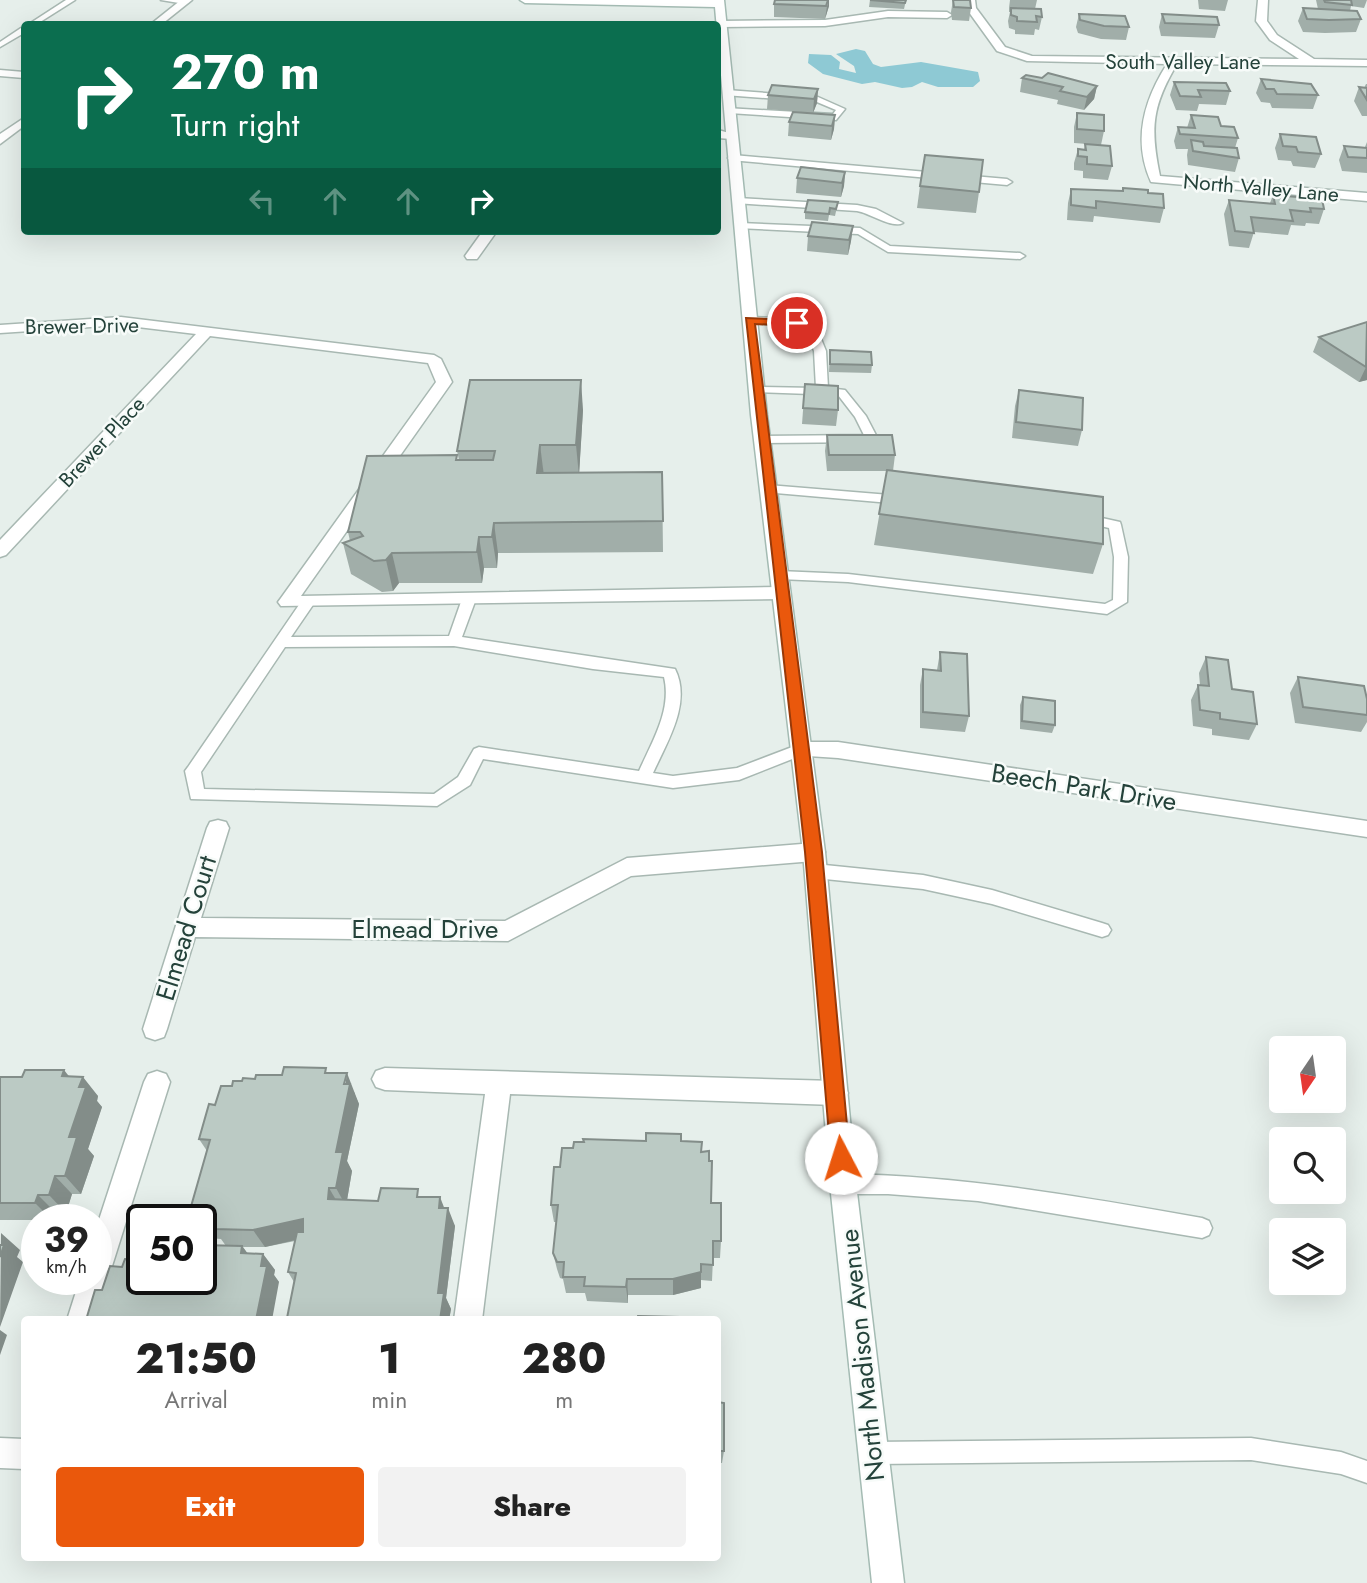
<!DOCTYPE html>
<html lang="en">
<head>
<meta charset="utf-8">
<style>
  :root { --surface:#fff; --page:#f2f2f2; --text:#222; --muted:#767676; --accent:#ea580c }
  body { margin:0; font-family:Jost,sans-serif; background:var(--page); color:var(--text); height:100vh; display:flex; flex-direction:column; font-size:26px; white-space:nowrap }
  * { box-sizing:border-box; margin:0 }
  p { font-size:23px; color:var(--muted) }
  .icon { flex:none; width:38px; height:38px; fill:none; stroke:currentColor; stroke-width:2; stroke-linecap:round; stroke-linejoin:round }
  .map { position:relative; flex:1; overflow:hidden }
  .sheet { position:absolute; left:21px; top:1316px; width:700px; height:245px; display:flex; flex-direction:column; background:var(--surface); border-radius:7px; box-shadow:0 7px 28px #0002 }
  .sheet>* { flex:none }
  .banner { position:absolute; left:21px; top:21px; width:700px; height:214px; border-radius:7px; box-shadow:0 7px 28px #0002; background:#0b6e4f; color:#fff; overflow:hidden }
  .needle { width:46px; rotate:193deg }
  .tools { position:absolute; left:1269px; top:1036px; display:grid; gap:14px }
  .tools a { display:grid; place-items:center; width:77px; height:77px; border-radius:7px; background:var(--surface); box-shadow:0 7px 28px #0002; font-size:35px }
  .speed { position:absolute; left:21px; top:1204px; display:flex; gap:14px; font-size:35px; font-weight:700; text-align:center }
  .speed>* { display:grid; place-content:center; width:91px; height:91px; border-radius:50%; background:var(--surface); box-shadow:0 7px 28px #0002; line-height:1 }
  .speed small { font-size:18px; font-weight:400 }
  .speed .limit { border:4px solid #111; border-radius:10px; background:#fff; color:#111 }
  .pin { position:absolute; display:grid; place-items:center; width:60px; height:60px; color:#fff; margin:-30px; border:4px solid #fff; border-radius:50%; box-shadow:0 2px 7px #0007 }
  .me { position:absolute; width:77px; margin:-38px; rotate:355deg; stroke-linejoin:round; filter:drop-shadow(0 0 5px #0008) }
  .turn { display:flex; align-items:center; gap:24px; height:147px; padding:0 35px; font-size:32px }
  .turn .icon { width:91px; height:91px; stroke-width:2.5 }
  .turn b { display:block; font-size:49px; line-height:60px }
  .lanes { display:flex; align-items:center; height:66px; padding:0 35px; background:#0003; justify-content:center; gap:35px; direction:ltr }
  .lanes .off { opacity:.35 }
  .eta { display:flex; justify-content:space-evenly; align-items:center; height:119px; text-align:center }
  .eta b { font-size:42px; font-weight:800; line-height:49px }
  .cta { display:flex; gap:14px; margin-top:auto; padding:14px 35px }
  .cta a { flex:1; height:80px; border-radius:7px; background:var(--accent); color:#fff; font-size:28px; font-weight:800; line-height:80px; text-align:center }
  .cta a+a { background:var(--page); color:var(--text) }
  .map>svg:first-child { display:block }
  .water { fill:#8ec9d4 }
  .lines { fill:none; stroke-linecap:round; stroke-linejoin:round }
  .lane-casing { stroke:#a8b8b2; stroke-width:3 }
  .street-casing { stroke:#a8b8b2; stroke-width:3 }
  .secondary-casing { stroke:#a4bbb3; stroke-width:3 }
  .lane { fill:#fff; fill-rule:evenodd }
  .street { fill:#fff; fill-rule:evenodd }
  .secondary { fill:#fff; fill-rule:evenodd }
  .wall { fill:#a1aea9 }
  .shaded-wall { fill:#838d89 }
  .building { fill:#bbcac4; stroke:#838d89; stroke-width:2 }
  .route { fill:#ea580c; stroke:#983908; stroke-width:2 }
  .labels { text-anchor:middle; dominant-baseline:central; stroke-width:5; stroke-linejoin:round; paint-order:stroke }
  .far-street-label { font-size:21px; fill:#24423a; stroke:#f7fbf9 }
  .street-label { font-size:26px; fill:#24423a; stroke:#f7fbf9 }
</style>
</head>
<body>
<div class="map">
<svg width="1367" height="1583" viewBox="0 0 1367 1583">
  <rect width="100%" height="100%" fill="#e6efeb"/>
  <path class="water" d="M856,49l9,2 8,13 8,3 40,-5 57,10 2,9 -7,6h-35l-16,-5 -10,5 -10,1 -27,-6 -13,2 -39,-10 -15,-11 1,-9 22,1 9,7 -1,7 17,4 -2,-7 -18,-12z"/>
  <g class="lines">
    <defs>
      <g id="lane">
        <path d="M66,0h9l-38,24h-8z"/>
        <path d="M161,0h25l3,2 -4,2z"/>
        <path d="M21,28h3v5l-24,14v-5z"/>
        <path d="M727,90l91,7 27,12 -9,11 -107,-7 -3,-1v-4l107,6 3,-4 -19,-8 -93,-7 -1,-2z"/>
        <path d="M733,155l274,24 5,3 -5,3 -277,-25 -2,-2z"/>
        <path d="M738,198l119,7 19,4 27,14c-11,6 -33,-10 -46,-12l-122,-8v-4z"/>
        <path d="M740,223l120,5 30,18 130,7 5,3 -5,3 -132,-7 -30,-18 -121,-6v-4z"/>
        <path d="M749,317l34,1 32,6 11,27 2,37 17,2 21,26 12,23 -2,3 -118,1 -2,-3 6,-4 102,-1 -9,-18 -17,-22 -85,-3 -2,-2 6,-3 59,1 -2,-37 -8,-23 -61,-6v-4z"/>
        <path d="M768,485l134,11 6,4 -6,4 -138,-12v-6z"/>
        <path d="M1084,514l36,8 1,3 7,32 -1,45 -20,12 -259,-32 -69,-3 -7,-4 7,-4 69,3 257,30 8,-4 1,-43 -5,-29 -30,-7 -1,-3z"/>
        <path d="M469,594l7,5 -14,38 213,32c17,34 -8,73 -22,104l20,3 64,-8 63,-24 8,6 -3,4 -66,26 -66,8 -190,-29 -13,26 -33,21 -246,-7 -6,-28 3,-4 115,-168 5,-2 7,5 -24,35 158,-1 13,-37zM454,646l139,23 71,8c8,33 -12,65 -25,94l-160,-24 -5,2 -16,28 -24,17 -230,-5 -3,-17 84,-125z"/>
        <path d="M815,864l108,11 69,15 110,33 6,2 3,5 -3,5 -6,2 -110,-33 -69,-15 -108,-11 -6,-2 -2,-5 2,-5z"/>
        <path d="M843,1174c122,2 240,23 359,44l7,3 3,7 -3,7 -7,3 -224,-37 -90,-7h-45l-7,-3 -3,-7 3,-7z"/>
        <path d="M1251,1438l90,14 26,9v22l-26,-9 -90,-14 -378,4 -8,-3 -3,-8 3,-8 8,-3z"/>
      </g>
      <g id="street">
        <path d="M181,0h11l-30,24h-11z"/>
        <path d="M965,0h10l1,8 29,39 27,9 267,3 -29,-19 -14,-19 2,-21h10l-1,21 10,14 37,24 53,1v6l-190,-2c-25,42 -27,64 -17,112l207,17v8l-216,-19c-19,-42 -7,-82 16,-118l-140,-3 -30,-10 -31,-43z"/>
        <path d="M888,11l59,1 5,3 -5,3 -59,-1 -63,9 -104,1 -5,-3 5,-3 104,-1z"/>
        <path d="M0,70l24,2v6l-24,-2z"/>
        <path d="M24,118v8l-24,18v-10z"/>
        <path d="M718,130l19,5 -6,4 -13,-1z"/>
        <path d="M483,231h14l-20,28h-10l-2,-3z"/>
        <path d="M121,317l313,38 7,4 11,23 -151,214 480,-9 9,6 -9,6 -500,7 -3,-4 3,-4 155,-216 -8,-19 -218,-27 -204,219 -6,2v-17l196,-206 -75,-9 -121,8v-8z"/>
        <path d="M800,742h38l529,79v16l-529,-79 -45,-3 -3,-5 3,-5z"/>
        <path d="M218,820l8,2 3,6 -28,90 304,3 122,-63 187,-15 8,3 3,6 -3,6 -8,3 -183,15 -123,65 -313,-4 -28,92 -3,8 -9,3 -9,-3 -3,-8 64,-201 3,-6z"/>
        <path d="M385,1068l450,13 9,4 4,8 -4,8 -9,4 -325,-11 -28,226h-28l31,-226 -100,-4 -9,-3 -4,-8 4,-8z"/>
        <path d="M157,1071l9,3 4,8 -75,238h-28l13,-41h16v-50l48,-147 4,-8z"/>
        <path d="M0,1438l24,1v30l-24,-1z"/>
      </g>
      <path id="secondary" d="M520,0h204l43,415 58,437 31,332 48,399h-32l-42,-399 -27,-332 -52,-437 -36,-408 -190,-4z"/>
    </defs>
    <use href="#lane" class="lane-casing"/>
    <use href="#street" class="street-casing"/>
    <use href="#secondary" class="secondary-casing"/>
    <use href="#lane" class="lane"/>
    <use href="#street" class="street"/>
    <use href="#secondary" class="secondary"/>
  </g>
  <g class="wall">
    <path d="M870,0h36l-2,9 -35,-2z"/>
    <path d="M953,0l18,8 -2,13 -17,-1 -1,-8z"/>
    <path d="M1010,0h27l-2,9 7,8 -3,13 -4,-1 -1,6 -19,-1v-4l-6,-2 -1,-7 2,-9h-1v-4z"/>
    <path d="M1198,0h30l-3,11 -26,-2z"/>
    <path d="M1316,0h51l-3,8 -13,-2 -1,5 11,8 -5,13 -31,1 -22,-1 -5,-11 5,-13 15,1z"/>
    <path d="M774,4l55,2 -4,13 -51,-2z"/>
    <path d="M1079,14l50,13 -3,13 -25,-1 -23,-6 -2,-6z"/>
    <path d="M1162,14l57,11 -4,13 -54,-2 -2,-9z"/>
    <path d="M1022,78h20l55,8 -3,13 -10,11 -27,-6 1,-4 -38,-8z"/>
    <path d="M1261,79l57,16 -5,14 -41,-1 -2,-5 -9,-1 -5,-9z"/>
    <path d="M1174,82l56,9 -4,14 -27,-1 -2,7 -21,-1 -6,-15z"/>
    <path d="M1366,84h1v32h-5l-8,-15 5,-14 5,1z"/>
    <path d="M818,89l-1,14 -4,10 -46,-4 1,-14z"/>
    <path d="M1077,113l27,18 -3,14 -27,-2v-16z"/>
    <path d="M835,115l-1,14 -3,11 -43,-4 1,-14z"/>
    <path d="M1191,115l30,11 17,12 -3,10 4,10 -4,14 -47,-7 -1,-10 1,-6h-12l-2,-8 4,-14 9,1z"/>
    <path d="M1280,134l41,20 -6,14 -22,-2 -2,-5 -13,-1 -3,-12z"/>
    <path d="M1367,142v31l-25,-2 -3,-11 5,-14 21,1z"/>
    <path d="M1085,144l27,22 -4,14 -25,-2v-7l-9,-1v-7l4,-14 6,1z"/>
    <path d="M845,172l-1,14 -3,11 -45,-4 1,-15z"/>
    <path d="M920,186l59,6 -3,21 -59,-5z"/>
    <path d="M1123,188l25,5 16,15 -4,15 -66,-7 -1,6 -26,-2 1,-17 3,-14 51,2z"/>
    <path d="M1273,195l51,14 -5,15 -13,-1 -1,3 -14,-1 -3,10 -34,-3 -5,16 -20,-2 -5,-32 5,-14 41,3z"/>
    <path d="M838,202l-3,14 -6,-1 -1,6 -23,-2v-7z"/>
    <path d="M853,226l-2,15 -3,14 -41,-4 1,-15z"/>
    <path d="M1367,322v58l-8,2 -46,-30 6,-15z"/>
    <path d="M830,350l42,15 -1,8 -42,-1z"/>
    <path d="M805,384l33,26 -2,16 -34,-2z"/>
    <path d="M1019,390l63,40 -4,16 -66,-8 3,-32z"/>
    <path d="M583,410l-4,63 83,-1 1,80 -165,1 -1,15h-13l-2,15h-83l-6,8 -11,1 -31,-18 -8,-31 7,-2 -2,-9 111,-72 -2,-9z"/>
    <path d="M827,435l68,20 -2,16 210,73 -10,30 -219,-29 13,-74h-60l-2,-20z"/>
    <path d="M940,652l29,64 -4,16 -45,-4v-43l3,-16 14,1z"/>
    <path d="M1206,657l26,32 25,35 -8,16 -37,-5v-6l-19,-3 -2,-26 7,-15h2l-1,-12z"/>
    <path d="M1298,677l69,22v23l-6,10 -66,-9 -5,-30z"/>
    <path d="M1023,697l32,28 -3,8 -32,-4v-24z"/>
    <path d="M328,1073l27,20v2l4,9 -12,57 5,10 -5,29 31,1 43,-4 23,11 11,18 -9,72 5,11 -2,11h-161l-1,-2 7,-36 -6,-10 7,-31 -30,6h-22l4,6 16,1 12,16 -1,5 5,7 -177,8 40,-11 84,-33 -5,-7 -12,-1 -8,-10v-8l-5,-2 -6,-8 17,-59 -8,-12 16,-34 17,-19 10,-5 13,-2 27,-4z"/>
    <path d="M69,1076l29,20 -1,5 5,6 -14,42 6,7 -13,38h-9l-6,19h-10l-3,7h-53v-143z"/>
    <path d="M681,1141l20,11 8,9 2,42 10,38 -1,17h-7l-1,23 -11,-1v8l-28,7h-45v8l-41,-2 -2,-8h-19l-3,-14 -3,-1 -3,-9 -4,-16 3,-31h-2l-3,-17 9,-38z"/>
    <path d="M718,1402l6,49 -2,12h-4z"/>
  </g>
  <g class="shaded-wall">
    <path d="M828,0h1v6l-4,13z"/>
    <path d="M1097,86l-3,13 -10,11 3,-13z"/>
    <path d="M818,89l-1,14 -4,10 1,-14z"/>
    <path d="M835,115l-1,14 -3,11 1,-14z"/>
    <path d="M845,172l-1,14 -3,11 1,-14z"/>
    <path d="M853,226l-2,15 -3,14 1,-15z"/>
    <path d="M1367,366v14l-8,2 7,-15z"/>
    <path d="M581,380l2,30 -4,66 -3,-31z"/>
    <path d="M540,445l4,31 -7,-3z"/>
    <path d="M494,523l4,30 -1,15 -5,-31z"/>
    <path d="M479,537l5,31 -2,15 -5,-31z"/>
    <path d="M392,553l7,30 -6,8 -7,-31z"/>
    <path d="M64,1070l16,20 -18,-14z"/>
    <path d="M347,1073l12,31 -12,57 5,10 -6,35 -10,-18v-36z"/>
    <path d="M83,1077l15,19 -1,5 5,6 -14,42 6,7 -13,38 -16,-18 4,-39 10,-50z"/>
    <path d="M55,1176l17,18 -6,19 -17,-18z"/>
    <path d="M329,1188l10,17 -11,-6z"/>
    <path d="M38,1195l18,18 -3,7h-1l-17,-17z"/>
    <path d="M440,1197l7,18 -8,-7z"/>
    <path d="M448,1208l7,18 -9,72 5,11 -2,11h-9l-2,-27z"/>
    <path d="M303,1219l10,17 -48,11 -12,-17z"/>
    <path d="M1,1233l19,17 -3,7 6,5 -23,65z"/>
    <path d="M242,1246l13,17 -14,-10z"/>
    <path d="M263,1254l12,16 -1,5 5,7 -7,38h-16l5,-54z"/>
    <path d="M701,1272v16l-28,7v-16z"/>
    <path d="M627,1279l1,16v8l-2,-16z"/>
    <path d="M0,1330l7,5 -7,20z"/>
  </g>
  <g class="building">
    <path d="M775,0h53l-2,6 -52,-2z"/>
    <path d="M870,0h36l-1,3z"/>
    <path d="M953,0h17l1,8 -17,-1z"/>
    <path d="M1324,0h27l1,5 -27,-3z"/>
    <path d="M1011,8l30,1 1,8 -6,-1 1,6 -20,-1v-4l-6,-2z"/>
    <path d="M1303,8l54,3 4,8 -32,1 -22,-1z"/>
    <path d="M1079,14l46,2 4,11 -25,-1 -24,-6z"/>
    <path d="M1162,14l55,3 2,8 -54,-2z"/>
    <path d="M1048,73l49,13 -10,11 -27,-6 3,-4 -41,-9 4,-3 16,3z"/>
    <path d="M1261,79l50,5 7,11 -41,-1 -3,-5h-8z"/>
    <path d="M1174,82l52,1 4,8 -32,-1 3,7 -21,-1z"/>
    <path d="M772,85l46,4 -4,10 -46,-4z"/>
    <path d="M1359,87l8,1v12z"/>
    <path d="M793,112l42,3 -3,11 -43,-4z"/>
    <path d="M1077,113l27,2v16l-27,-2z"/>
    <path d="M1191,115l27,2 3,9 13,1 4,11 -58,-4 -2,-7 17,1z"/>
    <path d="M1280,134l36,3 5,17 -23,-2 -2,-5 -13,-1z"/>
    <path d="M1191,140l12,2 1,4 33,2 2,10 -46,-7z"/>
    <path d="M1085,144l25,2 2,20 -25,-2v-7l-9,-1v-7l8,1z"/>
    <path d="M1344,146l23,2v10l-19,-1z"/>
    <path d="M925,155l58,5 -4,32 -59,-6z"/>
    <path d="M801,167l44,5 -3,11 -45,-5z"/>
    <path d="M1123,188l25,2v3l15,1 1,14 -68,-7v7l-25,-3v-16l52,2z"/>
    <path d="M1273,195l49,4 2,10 -14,-1 1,4 -21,-2 3,11 -42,-4 3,16 -19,-2 -6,-31 46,4z"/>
    <path d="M808,200l30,2 -2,7 -6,-1 -1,6 -24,-2z"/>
    <path d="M812,222l41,4 -4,14 -41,-4z"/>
    <path d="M1367,322l-1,45 -47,-30z"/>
    <path d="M830,350l41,2 1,13 -42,-1z"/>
    <path d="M470,380h111l-5,65h-36l-3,28 125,-1 1,49 -169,2 -2,14h-13l-2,15 -85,1 -6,7 -12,1 -31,-18 20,-7 -3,-4h-12l19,-76 90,-1 -1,5h37l2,-9h-38z"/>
    <path d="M805,384l33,2v24l-35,-2z"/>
    <path d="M1019,390l64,8 -1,32 -66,-8z"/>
    <path d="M827,435h65l3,20h-66z"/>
    <path d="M887,470l216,27v47l-224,-30z"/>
    <path d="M940,652l27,2 2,62 -46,-4v-43l18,2z"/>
    <path d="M1206,657l22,3 4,29 21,3 4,32 -37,-5v-6l-20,-3 -2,-25 11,1z"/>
    <path d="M1298,677l66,9 3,13v16l-64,-8z"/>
    <path d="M1023,697l32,4v24l-33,-4z"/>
    <path d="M284,1067l42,1 -1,5h22l-3,11h6l-14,68h7l-7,36h-7l-1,11 50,2 3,-13 37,1 -1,8h23l-1,11h9l-10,85h6l-4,27h-148v-1l-5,-1 9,-45 -8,-1 9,-40h6v-13l-50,11 -39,-1 1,-7 -19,-2 2,-10h-8l20,-70 -11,-1 10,-35 6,1 6,-19h11l1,-5h9l1,-3 12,1 1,-4h26z"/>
    <path d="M25,1070h39l-2,6 21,1 -4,10h7l-17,50h8l-12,39h-10l-6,19h-11l-3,8h-35v-126h22z"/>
    <path d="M646,1133l35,1v7l21,1 -1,10 8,-1v10h3l-1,42h10v38h-8v24l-12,-1v8l-28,7h-46l-1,8 -42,-1 1,-9h-22l1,-15h-7l-4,-9 5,-48h-7l3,-38h6l2,-19h11l1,-6h10l-1,-3 63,2z"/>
    <path d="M0,1245h4l-4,12z"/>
    <path d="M201,1245l41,1 -1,7 22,1 -2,12h6l-11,54h-170l9,-30h7l8,-24 12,1 3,-8 17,1v19h59z"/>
    <path d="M638,1316l41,1v3h-42z"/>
    <path d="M718,1402l6,1v48h-6z"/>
  </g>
  <path class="route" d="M746,318l51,2 5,3 -5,3 -42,-2 67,528 28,306 -2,7 -7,2 -7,-2 -3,-7 -26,-306z"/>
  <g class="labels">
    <g class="far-street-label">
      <text x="1183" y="62">South Valley Lane</text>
      <text transform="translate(1261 188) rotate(5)">North Valley Lane</text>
      <text transform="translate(82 326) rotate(-1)">Brewer Drive</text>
      <text transform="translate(102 442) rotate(-47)">Brewer Place</text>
    </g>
    <g class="street-label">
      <text transform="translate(1084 787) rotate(9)">Beech Park Drive</text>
      <text transform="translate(186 928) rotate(-73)">Elmead Court</text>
      <text x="425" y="929">Elmead Drive</text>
      <text transform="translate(862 1355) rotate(-96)">North Madison Avenue</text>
    </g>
  </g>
</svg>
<div class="tools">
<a><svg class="needle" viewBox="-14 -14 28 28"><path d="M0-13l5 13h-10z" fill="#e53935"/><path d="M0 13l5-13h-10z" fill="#767676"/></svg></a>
<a><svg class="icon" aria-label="search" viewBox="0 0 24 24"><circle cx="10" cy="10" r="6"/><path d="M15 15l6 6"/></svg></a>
<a><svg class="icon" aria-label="layers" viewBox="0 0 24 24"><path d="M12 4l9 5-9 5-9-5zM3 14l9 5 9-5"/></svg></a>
</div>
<div class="speed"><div>39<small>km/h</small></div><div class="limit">50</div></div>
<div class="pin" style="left:797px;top:323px;background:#d93025"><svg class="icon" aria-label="arrive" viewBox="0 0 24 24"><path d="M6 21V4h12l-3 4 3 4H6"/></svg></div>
<svg class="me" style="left:841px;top:1158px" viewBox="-20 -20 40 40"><circle r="19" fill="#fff"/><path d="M0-13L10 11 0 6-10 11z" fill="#ea580c"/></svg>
<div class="banner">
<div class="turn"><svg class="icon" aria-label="right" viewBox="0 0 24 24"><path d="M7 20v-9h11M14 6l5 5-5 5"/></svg><div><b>270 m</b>Turn right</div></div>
<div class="lanes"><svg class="icon off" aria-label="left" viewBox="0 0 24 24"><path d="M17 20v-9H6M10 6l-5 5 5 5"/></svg><svg class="icon off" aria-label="ahead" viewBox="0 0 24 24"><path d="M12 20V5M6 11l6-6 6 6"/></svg><svg class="icon off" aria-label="ahead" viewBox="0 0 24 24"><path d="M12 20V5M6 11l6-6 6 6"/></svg><svg class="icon" aria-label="right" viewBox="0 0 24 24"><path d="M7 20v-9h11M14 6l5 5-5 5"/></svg></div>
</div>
<section class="sheet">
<div class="eta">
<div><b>21:50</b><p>Arrival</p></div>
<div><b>1</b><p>min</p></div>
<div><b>280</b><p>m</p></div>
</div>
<div class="cta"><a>Exit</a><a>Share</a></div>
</section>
</div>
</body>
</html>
